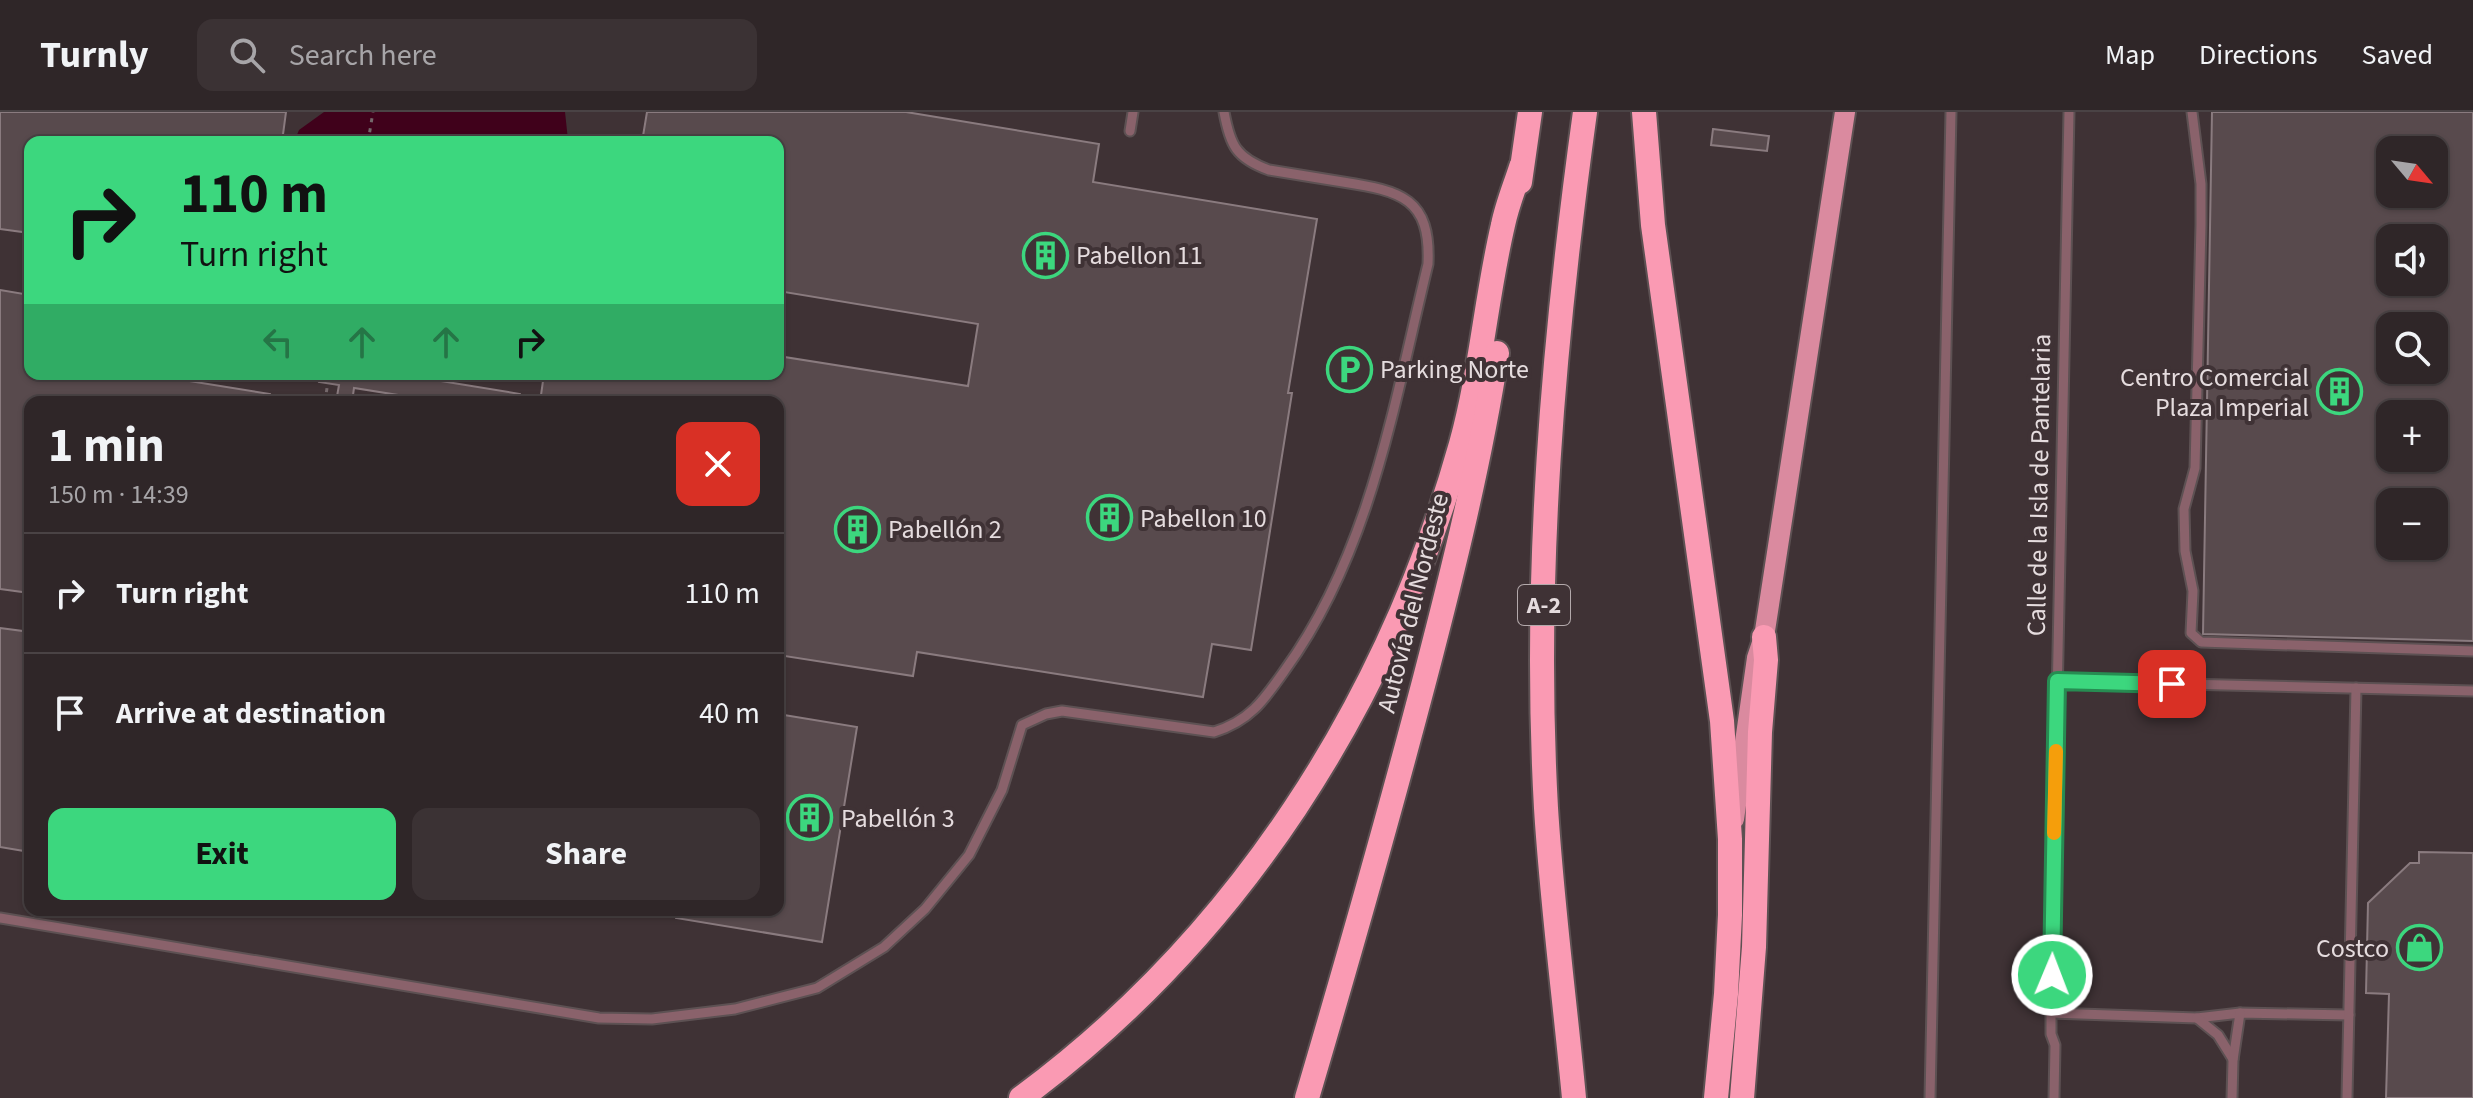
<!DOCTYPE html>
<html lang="en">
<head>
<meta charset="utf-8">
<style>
  :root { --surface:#2f2628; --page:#3b3234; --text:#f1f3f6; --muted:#a7a5a8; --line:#4a4345; --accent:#3cd77e }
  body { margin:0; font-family:"Source Sans 3",sans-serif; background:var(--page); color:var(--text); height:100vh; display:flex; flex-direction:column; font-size:30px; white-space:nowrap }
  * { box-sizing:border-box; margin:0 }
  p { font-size:26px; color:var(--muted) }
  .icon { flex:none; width:44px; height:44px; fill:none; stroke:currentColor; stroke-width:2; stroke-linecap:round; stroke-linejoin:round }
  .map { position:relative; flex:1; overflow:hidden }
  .side { position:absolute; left:24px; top:284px; width:760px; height:520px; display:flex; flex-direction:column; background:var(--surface); border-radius:16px; box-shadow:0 2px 6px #0004,0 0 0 2px var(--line) }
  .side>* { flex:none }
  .hud { position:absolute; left:24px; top:24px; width:760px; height:244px; border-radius:16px; box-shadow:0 2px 6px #0004,0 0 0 2px var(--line); background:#3cd77e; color:#111; overflow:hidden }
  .needle { width:52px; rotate:119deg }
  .controls { position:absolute; left:2376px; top:24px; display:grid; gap:16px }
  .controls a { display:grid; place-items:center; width:72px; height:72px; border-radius:16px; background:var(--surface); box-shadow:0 2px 6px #0004,0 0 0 2px var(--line); font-size:40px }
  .pin { position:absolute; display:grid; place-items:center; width:68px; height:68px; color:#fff; margin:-34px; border-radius:16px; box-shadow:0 4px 12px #0006 }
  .me { position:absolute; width:88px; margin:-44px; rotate:1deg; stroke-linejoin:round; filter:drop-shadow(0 0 6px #0008) }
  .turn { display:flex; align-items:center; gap:28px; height:168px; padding:0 24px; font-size:36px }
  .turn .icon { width:104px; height:104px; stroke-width:2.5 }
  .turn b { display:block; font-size:56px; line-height:68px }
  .lanes { display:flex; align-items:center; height:76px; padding:0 24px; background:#0003; justify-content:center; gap:40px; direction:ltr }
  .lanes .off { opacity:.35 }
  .round { display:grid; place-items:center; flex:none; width:84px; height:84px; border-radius:16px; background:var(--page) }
  .head { display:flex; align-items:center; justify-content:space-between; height:136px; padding:0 24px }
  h1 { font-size:48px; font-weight:700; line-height:60px }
  .primary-button { display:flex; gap:16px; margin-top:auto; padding:16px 24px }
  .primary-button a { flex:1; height:92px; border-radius:16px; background:var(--accent); color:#111; font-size:32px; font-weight:700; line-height:92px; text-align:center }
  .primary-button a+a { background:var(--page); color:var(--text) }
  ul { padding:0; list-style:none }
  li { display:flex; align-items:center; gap:24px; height:120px; padding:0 24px; border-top:2px solid var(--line) }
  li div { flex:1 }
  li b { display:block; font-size:30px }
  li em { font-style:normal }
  header { display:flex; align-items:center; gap:48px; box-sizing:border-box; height:112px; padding:0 40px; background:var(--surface); border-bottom:2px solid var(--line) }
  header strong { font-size:38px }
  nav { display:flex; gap:44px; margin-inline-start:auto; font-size:28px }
  .search { width:560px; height:72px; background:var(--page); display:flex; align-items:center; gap:20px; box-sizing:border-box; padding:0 28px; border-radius:16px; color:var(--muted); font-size:30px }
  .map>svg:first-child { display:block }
  .water { fill:#40011b }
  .building { fill:#584a4d; stroke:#8a7b7f; stroke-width:2; fill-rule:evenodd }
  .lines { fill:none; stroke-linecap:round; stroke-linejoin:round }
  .service-casing { stroke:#5d5153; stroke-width:13 }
  .primary-casing { stroke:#5d5153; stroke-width:24 }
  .motorway-casing { stroke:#5d5153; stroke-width:28 }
  .path { stroke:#74686b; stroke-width:3; stroke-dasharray:4 6; stroke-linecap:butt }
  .service { stroke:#8a626b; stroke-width:9 }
  .primary { stroke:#da8a9f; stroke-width:20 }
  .motorway { stroke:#fa9ab3; stroke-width:24 }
  .route-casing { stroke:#278c52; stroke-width:20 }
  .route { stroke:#3cd77e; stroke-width:14 }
  .slow { stroke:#f59e0b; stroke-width:14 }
  .labels { text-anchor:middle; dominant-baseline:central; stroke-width:8; stroke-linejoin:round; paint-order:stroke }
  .shield { fill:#3f3235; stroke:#b3a9ab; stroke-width:2 }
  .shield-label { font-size:24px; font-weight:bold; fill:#e5dcde }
  .poi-label { font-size:26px; fill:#e5dcde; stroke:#3f3235; text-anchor:start }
  .street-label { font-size:26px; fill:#e5dcde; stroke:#3f3235 }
</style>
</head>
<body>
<header>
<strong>Turnly</strong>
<div class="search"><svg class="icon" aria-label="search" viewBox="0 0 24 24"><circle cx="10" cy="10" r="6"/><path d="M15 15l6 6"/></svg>Search here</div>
<nav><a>Map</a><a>Directions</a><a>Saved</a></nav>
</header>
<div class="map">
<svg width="2473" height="986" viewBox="0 0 2473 986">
  <rect width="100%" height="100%" fill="#3f3235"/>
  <path class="water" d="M324,0h241l3,28v2h-274l5,-12z"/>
  <g class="building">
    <path d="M0,0h286l-4,30h-252v91l-30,-4z"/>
    <path d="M647,0h259l193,32 -6,38 224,37 -29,174h4l-41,257 -39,-6 -9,53 -286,-45 -4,24 -135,-21v-253h-238l4,-28h234v-18l190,30 10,-62 -200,-33v-149h-136z"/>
    <path d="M2212,0h261v529l-270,-7zM2390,38h44v44h-44zM2390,126h44v44h-44zM2390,214h44v44h-44zM2390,302h44v44h-44zM2390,390h44v44h-44z"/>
    <path d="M1713,17l56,7 -2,15 -56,-6z"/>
    <path d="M0,178l30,5v79h116l124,20 -1,8h-239v191l-30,-4z"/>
    <path d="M320,262h78l122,20v8h-78l-88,-14 -2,14h-16l3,-17 -20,-3z"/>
    <path d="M0,516l30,4v220l-30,-5z"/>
    <path d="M778,602l79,13 -35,215 -146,-24v-8h102z"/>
    <path d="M2419,740l54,1v245h-87l3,-104 -23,-1 2,-90 42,-40h9z"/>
  </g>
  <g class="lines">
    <defs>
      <g id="service">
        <path d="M2192,0l9,72v41l-6,243 -11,41 1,42 8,40 -2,42 10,9 272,9"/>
        <path d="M1130,19l3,-19"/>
        <path d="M2057,569l416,10"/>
        <path d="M0,806l599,100 53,1 83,-10 82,-21 67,-41 41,-38 44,-54 33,-65 20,-65 24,-11 16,-3 152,21c36,-11 50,-32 71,-62 86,-119 109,-267 143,-406 3,-66 -27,-73 -85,-82 -25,-4 -49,-8 -74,-12 -33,-12 -39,-25 -45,-58"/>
        <path d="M2051,901l146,5 43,-5 109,2"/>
        <path d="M2197,906l21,17 15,24"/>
        <path d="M1930,986l21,-986"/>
        <path d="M2054,986l1,-53 -4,-11v-39l18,-883"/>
        <path d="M2232,986l1,-38 7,-47"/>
        <path d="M2347,986l9,-410"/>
      </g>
      <path id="primary" d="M1734,707l23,-161 7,-21 81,-525"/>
      <g id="motorway">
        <path d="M1644,0l9,113 69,496 8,118v76l-4,79 -10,104"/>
        <path d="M1520,70l10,-70"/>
        <path d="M1021,986c218,-161 367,-395 440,-654 20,-72 25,-147 42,-219 4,-20 12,-39 18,-58"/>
        <path d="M1307,986c41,-139 81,-279 118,-420 28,-107 55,-216 72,-325"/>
        <path d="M1574,986c-9,-96 -22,-193 -28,-290 -13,-232 7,-466 39,-696"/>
        <path d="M1742,986l12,-151 6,-215 6,-72 -2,-23"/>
      </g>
    </defs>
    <use href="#service" class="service-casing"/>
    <use href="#primary" class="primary-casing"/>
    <use href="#motorway" class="motorway-casing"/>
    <g class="path">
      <path d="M368,30l5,-30"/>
      <path d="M325,290l4,-28"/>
    </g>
    <use href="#service" class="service"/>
    <use href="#primary" class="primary"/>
    <use href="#motorway" class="motorway"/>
  </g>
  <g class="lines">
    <defs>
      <path id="route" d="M2052,863l5,-294 115,3"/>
    </defs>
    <use href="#route" class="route-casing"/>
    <use href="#route" class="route"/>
    <path class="slow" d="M2054,721l2,-82"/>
  </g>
  <defs>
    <symbol id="building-ring" viewBox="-11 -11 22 22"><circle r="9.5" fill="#3f3235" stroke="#3cd77e" stroke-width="1.5"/><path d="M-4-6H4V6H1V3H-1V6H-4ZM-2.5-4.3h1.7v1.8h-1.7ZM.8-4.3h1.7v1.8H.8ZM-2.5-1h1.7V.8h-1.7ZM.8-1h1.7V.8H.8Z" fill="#3cd77e"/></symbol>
    <symbol id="parking-ring" viewBox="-11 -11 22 22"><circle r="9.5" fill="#3f3235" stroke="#3cd77e" stroke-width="1.5"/><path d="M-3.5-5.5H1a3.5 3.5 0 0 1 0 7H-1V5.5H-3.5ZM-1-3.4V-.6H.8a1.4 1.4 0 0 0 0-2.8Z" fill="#3cd77e"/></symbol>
    <symbol id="shop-ring" viewBox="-11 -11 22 22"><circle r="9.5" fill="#3f3235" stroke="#3cd77e" stroke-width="1.5"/><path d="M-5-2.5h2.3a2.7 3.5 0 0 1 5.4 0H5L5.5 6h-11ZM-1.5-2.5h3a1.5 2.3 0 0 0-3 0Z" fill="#3cd77e"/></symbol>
  </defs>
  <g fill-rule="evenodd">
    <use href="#building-ring" x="1020" y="118" width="51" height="51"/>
    <use href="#parking-ring" x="1324" y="232" width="51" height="51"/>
    <use href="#building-ring" x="2314" y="254" width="51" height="51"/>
    <use href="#building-ring" x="1084" y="380" width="51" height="51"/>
    <use href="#building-ring" x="832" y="392" width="51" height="51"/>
    <use href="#building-ring" x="784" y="680" width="51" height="51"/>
    <use href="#shop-ring" x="2394" y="810" width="51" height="51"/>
  </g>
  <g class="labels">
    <rect class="shield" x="1518" y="473" width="52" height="40" rx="6"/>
    <g class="shield-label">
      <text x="1544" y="493">A-2</text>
    </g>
    <g class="poi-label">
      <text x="1076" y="143">Pabellon 11</text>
      <text x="1380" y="257">Parking Norte</text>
      <text x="2309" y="265" text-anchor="end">Centro Comercial<tspan x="2309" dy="30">Plaza Imperial</tspan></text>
      <text x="1140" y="406">Pabellon 10</text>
      <text x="888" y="417">Pabellón 2</text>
      <text x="841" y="706">Pabellón 3</text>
      <text x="2389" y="836" text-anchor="end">Costco</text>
    </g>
    <g class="street-label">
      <text transform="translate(2039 373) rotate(-89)">Calle de la Isla de Pantelaria</text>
      <text transform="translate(1413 491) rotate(-76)">Autovía del Nordeste</text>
    </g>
  </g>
</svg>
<div class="controls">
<a><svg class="needle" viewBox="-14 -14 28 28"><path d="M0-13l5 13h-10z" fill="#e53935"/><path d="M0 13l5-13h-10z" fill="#a7a5a8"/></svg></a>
<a><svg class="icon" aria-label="sound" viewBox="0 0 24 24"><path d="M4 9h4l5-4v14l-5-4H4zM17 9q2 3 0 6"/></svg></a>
<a><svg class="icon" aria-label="search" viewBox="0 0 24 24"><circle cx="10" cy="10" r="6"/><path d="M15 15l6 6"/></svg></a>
<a>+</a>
<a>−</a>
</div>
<div class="pin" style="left:2172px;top:572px;background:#d93025"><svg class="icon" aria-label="arrive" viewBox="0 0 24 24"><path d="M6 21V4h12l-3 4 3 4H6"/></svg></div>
<svg class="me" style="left:2052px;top:863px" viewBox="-20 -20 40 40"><circle r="17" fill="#3cd77e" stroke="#fff" stroke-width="3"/><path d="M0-11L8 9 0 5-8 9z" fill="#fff"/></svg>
<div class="hud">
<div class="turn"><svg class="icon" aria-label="right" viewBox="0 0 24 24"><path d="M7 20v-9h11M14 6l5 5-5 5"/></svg><div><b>110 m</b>Turn right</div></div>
<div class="lanes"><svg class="icon off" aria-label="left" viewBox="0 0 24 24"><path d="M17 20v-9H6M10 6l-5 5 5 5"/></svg><svg class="icon off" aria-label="ahead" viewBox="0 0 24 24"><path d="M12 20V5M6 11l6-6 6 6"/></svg><svg class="icon off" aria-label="ahead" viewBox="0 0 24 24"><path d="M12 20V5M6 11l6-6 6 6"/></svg><svg class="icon" aria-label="right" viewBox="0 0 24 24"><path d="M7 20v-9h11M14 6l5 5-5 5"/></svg></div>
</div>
<section class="side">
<div class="head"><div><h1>1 min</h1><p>150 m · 14:39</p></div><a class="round" style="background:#d93025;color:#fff"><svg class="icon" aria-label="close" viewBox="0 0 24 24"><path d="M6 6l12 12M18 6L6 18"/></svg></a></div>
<ul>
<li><svg class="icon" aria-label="right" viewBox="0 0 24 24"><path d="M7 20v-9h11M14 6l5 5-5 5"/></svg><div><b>Turn right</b></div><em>110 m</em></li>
<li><svg class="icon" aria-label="arrive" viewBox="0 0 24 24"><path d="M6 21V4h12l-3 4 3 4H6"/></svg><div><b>Arrive at destination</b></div><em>40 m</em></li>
</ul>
<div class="primary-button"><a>Exit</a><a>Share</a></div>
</section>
</div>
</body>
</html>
